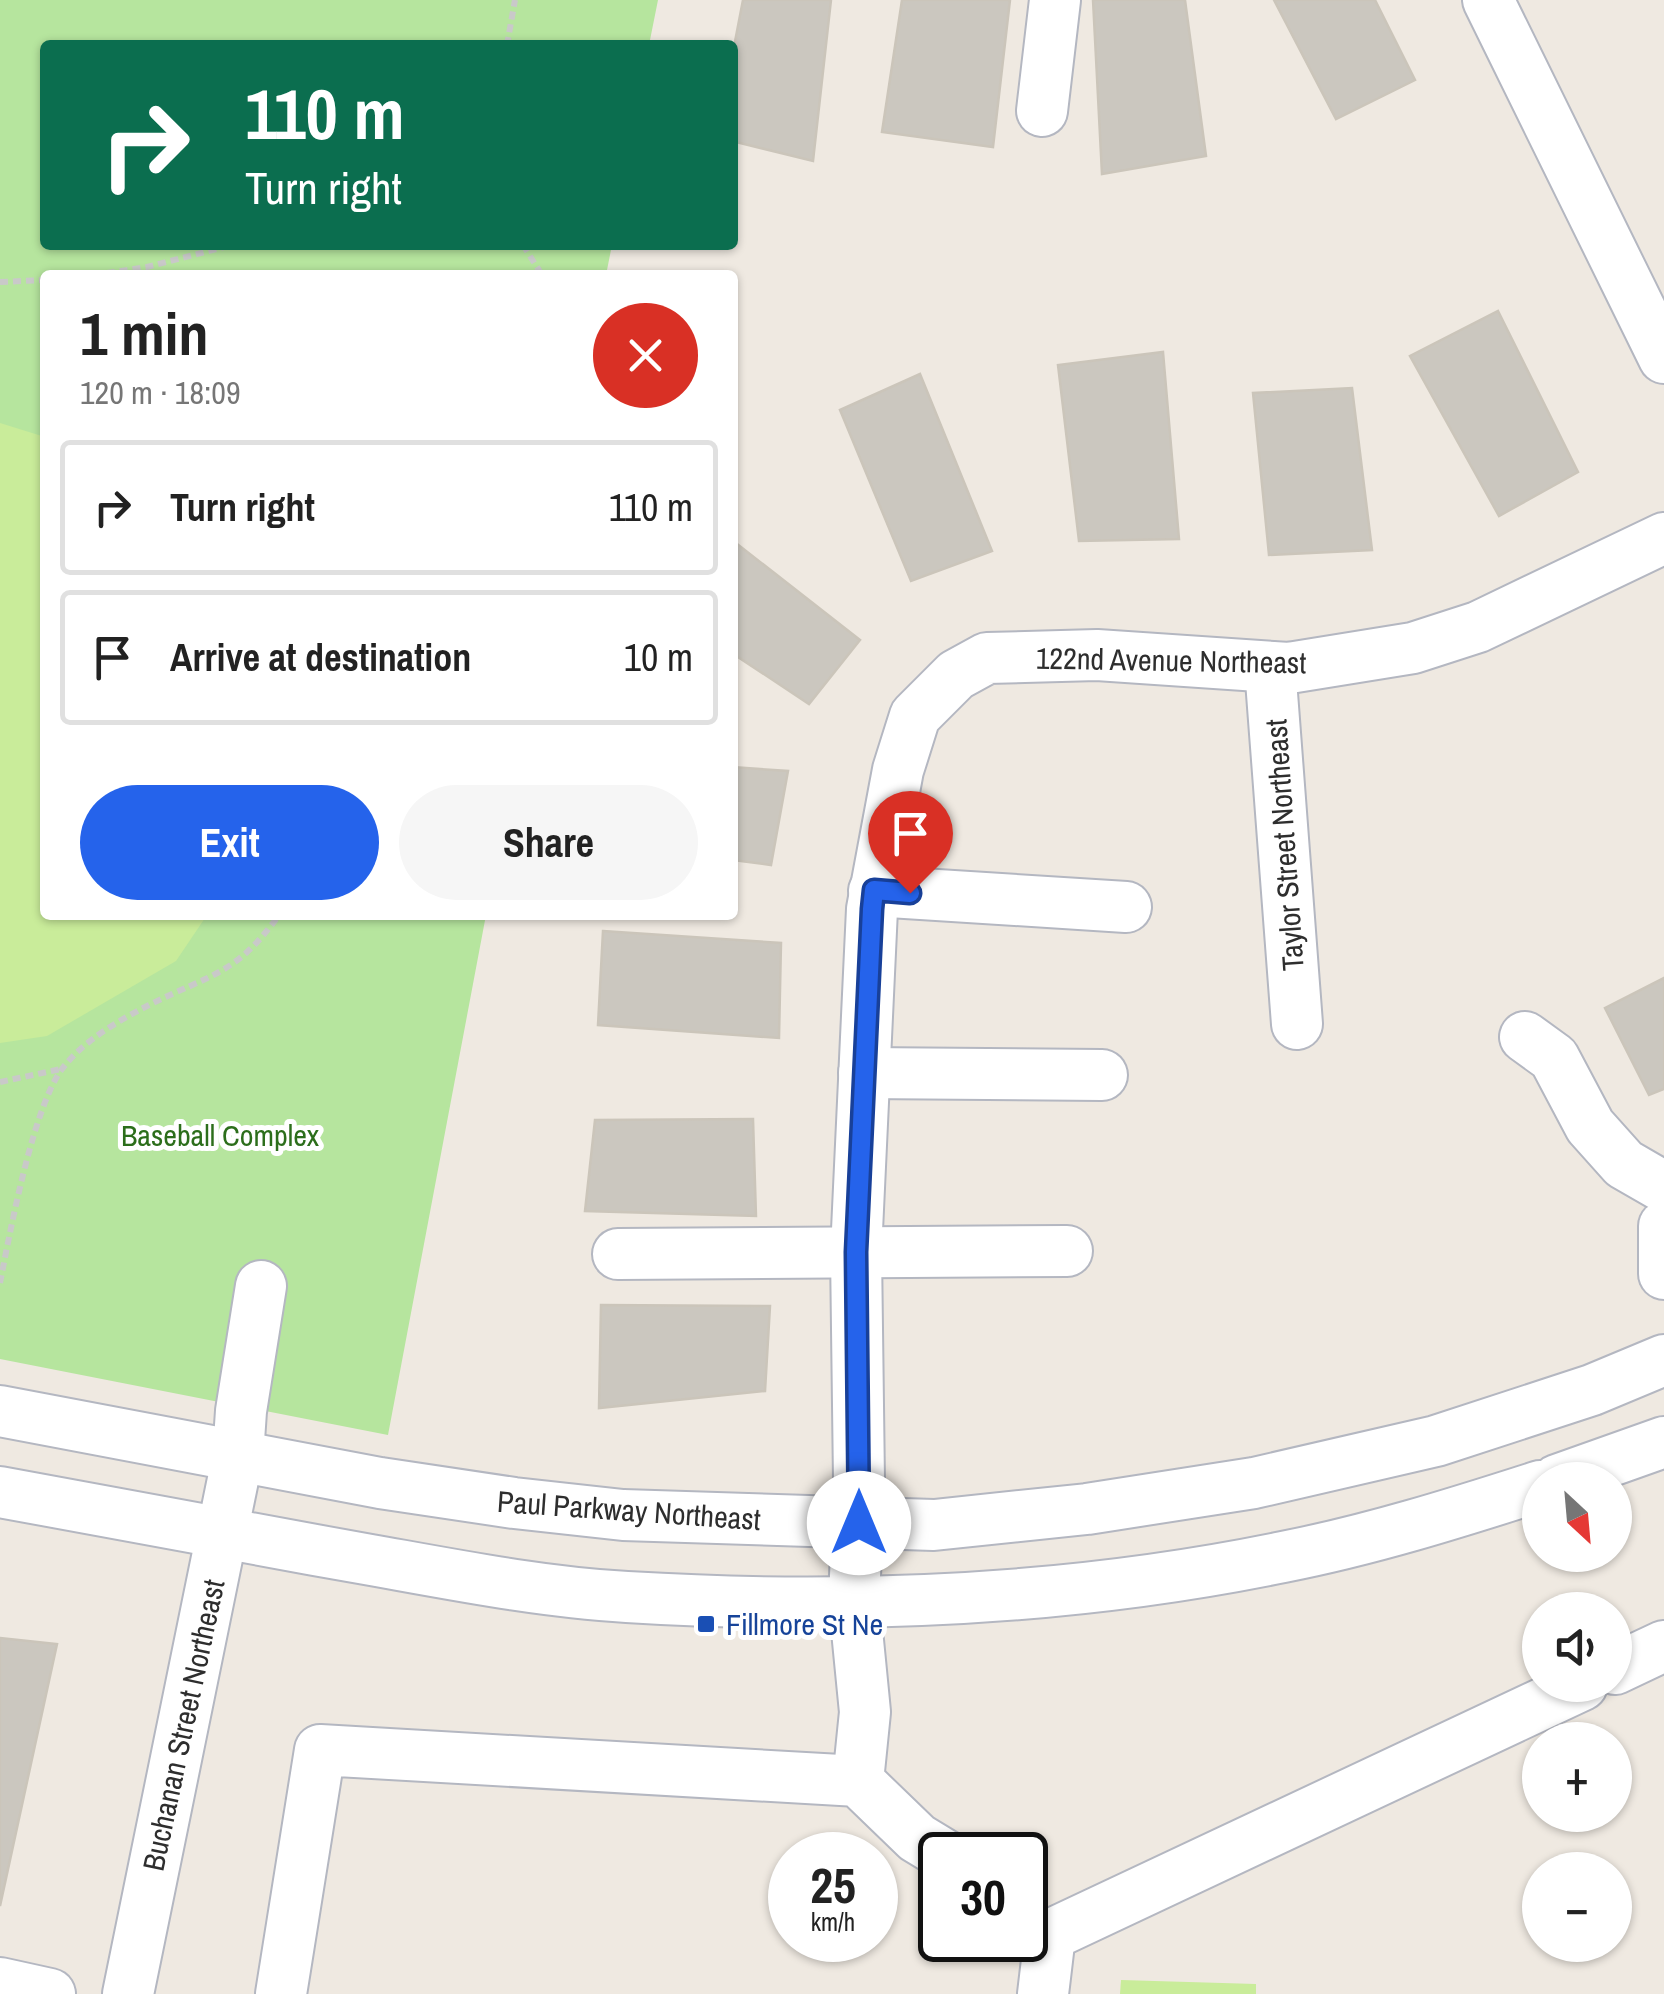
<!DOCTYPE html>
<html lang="en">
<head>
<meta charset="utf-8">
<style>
  :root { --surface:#fff; --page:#f6f6f6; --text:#222; --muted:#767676; --line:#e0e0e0; --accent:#2563eb }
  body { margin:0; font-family:"Archivo Narrow",sans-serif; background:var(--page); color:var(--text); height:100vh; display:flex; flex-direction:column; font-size:38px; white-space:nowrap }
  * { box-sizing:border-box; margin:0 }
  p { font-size:32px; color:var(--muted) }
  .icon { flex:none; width:55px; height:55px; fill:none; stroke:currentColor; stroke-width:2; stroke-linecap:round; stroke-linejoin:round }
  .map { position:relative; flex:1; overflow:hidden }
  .sheet { position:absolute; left:40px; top:270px; width:698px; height:650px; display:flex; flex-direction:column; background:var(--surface); border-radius:10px; box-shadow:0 2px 8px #0004 }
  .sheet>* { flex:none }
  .banner { position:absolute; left:40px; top:40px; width:698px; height:210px; border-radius:10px; box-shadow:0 2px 8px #0004; background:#0b6e4f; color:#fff; overflow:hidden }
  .needle { width:65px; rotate:154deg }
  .fabs { position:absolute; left:1522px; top:1462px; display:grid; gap:20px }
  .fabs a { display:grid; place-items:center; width:110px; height:110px; border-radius:50%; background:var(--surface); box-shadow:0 2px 8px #0004; font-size:50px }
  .speed { position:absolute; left:768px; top:1832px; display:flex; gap:20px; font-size:50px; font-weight:700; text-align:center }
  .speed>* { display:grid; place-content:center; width:130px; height:130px; border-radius:50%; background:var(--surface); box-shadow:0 2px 8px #0004; line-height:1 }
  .speed small { font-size:25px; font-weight:400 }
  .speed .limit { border:5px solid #111; border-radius:15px; background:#fff; color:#111 }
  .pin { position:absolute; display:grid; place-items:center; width:85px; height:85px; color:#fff; margin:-102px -42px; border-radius:50% 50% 50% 0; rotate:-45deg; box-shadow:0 0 10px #0007 }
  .pin .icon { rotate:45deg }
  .me { position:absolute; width:110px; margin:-55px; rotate:0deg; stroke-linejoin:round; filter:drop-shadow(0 0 8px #0008) }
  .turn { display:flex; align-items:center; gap:35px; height:210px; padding:0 40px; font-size:45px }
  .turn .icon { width:130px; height:130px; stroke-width:2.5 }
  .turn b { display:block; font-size:70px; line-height:85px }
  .round { display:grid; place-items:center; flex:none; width:105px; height:105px; border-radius:52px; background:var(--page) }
  .summary { display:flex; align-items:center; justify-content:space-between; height:170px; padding:0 40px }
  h1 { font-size:60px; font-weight:700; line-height:75px }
  .primary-button { display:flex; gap:20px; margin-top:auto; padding:20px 40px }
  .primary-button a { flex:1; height:115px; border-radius:60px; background:var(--accent); color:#fff; font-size:40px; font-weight:700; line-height:115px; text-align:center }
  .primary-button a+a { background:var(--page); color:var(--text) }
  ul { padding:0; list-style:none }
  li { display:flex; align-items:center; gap:30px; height:135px; margin:0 20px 15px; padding:0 20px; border:5px solid var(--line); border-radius:10px }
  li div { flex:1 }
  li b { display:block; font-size:38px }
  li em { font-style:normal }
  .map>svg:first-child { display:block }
  .green { fill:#b6e59e }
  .pitch { fill:#c9ec9a }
  .building { fill:#cbc7bf; stroke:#cbc5ba; stroke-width:2.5 }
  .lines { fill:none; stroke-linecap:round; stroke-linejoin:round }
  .minor-casing { stroke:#b4b7c1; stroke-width:54 }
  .path { stroke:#c9c9c9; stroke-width:6; stroke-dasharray:8 5; stroke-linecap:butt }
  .minor { stroke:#fff; stroke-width:50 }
  .route-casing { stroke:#184099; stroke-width:25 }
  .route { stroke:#2563eb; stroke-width:18 }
  .transit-dot { fill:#1a4fb4; stroke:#fff; stroke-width:4 }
  .labels { text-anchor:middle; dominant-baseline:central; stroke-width:10; stroke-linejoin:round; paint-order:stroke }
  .street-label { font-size:30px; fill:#2e2e2e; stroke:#fff }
  .park-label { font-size:30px; fill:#2c6e1b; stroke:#fff }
  .transit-label { font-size:30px; fill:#164399; stroke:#fff; text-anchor:start }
</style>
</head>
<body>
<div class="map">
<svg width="1664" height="1994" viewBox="0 0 1664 1994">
  <rect width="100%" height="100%" fill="#efe9e1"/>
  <path class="green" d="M0,0h658l-9,45h-604v200h567l-6,30h-561v640h441l-98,520 -388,-76z"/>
  <g class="pitch">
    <path d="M0,423l45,14v478h162l-31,46 -129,75 -47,7z"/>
    <path d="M1121,1980l135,4v10h-136z"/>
  </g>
  <g class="building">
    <path d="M743,0h88l-18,161 -81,-20v-84z"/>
    <path d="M902,0h108l-17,147 -111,-15z"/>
    <path d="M1093,0h92l21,156 -104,18z"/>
    <path d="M1274,0h101l40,80 -79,39z"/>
    <path d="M1498,311l80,161 -79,44 -89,-160z"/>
    <path d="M1163,352l16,187 -100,2 -21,-176z"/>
    <path d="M920,374l72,177 -81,30 -71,-171z"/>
    <path d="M1352,388l20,162 -103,5 -16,-162z"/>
    <path d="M732,540l128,100 -51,64 -77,-51z"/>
    <path d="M732,767l56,4 -17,94 -39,-5z"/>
    <path d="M603,931l178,12 -2,95 -181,-13z"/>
    <path d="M1664,978v111l-15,6 -44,-87z"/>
    <path d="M753,1119l3,97 -171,-5 10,-91z"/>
    <path d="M601,1305l169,1 -5,85 -166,17z"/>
    <path d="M0,1638l57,6 -57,262z"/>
  </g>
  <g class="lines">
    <defs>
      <g id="minor">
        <path d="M1488,0l176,358"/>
        <path d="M1042,111l13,-111"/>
        <path d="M1270,667l27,357"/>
        <path d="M874,891l252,16"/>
        <path d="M1525,1037l29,21 36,68 34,38 40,23"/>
        <path d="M864,1073l238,2"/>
        <path d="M1664,1226v48"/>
        <path d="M618,1254l449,-3"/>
        <path d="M0,1411l380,72 134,20 109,12 311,10 153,-16 167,-26 182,-42 156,-51 72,-30"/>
        <path d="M1557,1480l107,-38"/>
        <path d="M0,1492c123,23 247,46 371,68 84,15 170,32 256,37 218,13 442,4 656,-40 87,-17 173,-44 257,-71"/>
        <path d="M1615,1669l49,-23"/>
        <path d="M858,1781l7,-69 -11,-112 5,-119 -3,-229 16,-343 26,-139 17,-54 41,-41 31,-17 110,-3 192,13 124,-20 65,-21 186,-89"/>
        <path d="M0,1983l50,11"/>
        <path d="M128,1994l110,-539 3,-44 20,-125"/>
        <path d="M281,1994l39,-244 538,31 59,57 28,17"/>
        <path d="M1043,1994l7,-59 532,-250"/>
      </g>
    </defs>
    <use href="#minor" class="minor-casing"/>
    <g class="path">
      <path d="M507,45l8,-45"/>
      <path d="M523,245l19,30"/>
      <path d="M94,275l53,-8 85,-22"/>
      <path d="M0,282l45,-2"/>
      <path d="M0,1082l61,-13"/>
      <path d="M0,1283c10,-51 33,-175 62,-214 21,-28 56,-48 87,-64 62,-31 87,-30 130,-90"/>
    </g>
    <use href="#minor" class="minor"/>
  </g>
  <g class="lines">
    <defs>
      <path id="route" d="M859,1523l-3,-271 16,-343 2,-19 36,3"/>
    </defs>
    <use href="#route" class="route-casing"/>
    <use href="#route" class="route"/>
  </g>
  <rect class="transit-dot" x="696" y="1614" width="20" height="20" rx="5"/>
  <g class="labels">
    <g class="street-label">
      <text transform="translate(1171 660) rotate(1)">122nd Avenue Northeast</text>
      <text transform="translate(1284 845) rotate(-94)">Taylor Street Northeast</text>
      <text transform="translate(629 1510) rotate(4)">Paul Parkway Northeast</text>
      <text transform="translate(183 1725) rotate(-78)">Buchanan Street Northeast</text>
    </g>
    <g class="park-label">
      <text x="220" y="1135">Baseball Complex</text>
    </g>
    <g class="transit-label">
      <text x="726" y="1624">Fillmore St Ne</text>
    </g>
  </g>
</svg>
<div class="fabs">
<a><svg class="needle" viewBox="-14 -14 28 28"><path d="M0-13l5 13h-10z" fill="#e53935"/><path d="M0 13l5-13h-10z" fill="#767676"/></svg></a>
<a><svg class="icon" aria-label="sound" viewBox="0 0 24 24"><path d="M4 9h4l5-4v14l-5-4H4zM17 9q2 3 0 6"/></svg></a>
<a>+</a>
<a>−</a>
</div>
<div class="speed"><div>25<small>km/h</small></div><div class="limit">30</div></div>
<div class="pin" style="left:910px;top:893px;background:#d93025"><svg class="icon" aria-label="arrive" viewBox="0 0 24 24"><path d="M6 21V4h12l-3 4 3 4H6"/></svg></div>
<svg class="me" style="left:859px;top:1523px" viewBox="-20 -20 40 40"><circle r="19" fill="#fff"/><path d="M0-13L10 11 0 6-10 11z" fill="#2563eb"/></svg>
<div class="banner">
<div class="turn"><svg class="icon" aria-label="right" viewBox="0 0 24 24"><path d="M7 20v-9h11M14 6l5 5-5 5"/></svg><div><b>110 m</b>Turn right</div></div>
</div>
<section class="sheet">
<div class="summary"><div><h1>1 min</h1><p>120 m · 18:09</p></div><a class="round" style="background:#d93025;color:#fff"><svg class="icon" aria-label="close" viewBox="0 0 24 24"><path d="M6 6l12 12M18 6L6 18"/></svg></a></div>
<ul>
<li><svg class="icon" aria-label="right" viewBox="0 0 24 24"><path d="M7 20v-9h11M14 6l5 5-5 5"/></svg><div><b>Turn right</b></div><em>110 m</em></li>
<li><svg class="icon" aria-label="arrive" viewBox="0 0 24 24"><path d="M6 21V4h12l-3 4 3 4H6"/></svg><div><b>Arrive at destination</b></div><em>10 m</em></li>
</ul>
<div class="primary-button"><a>Exit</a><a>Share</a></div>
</section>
</div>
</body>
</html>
